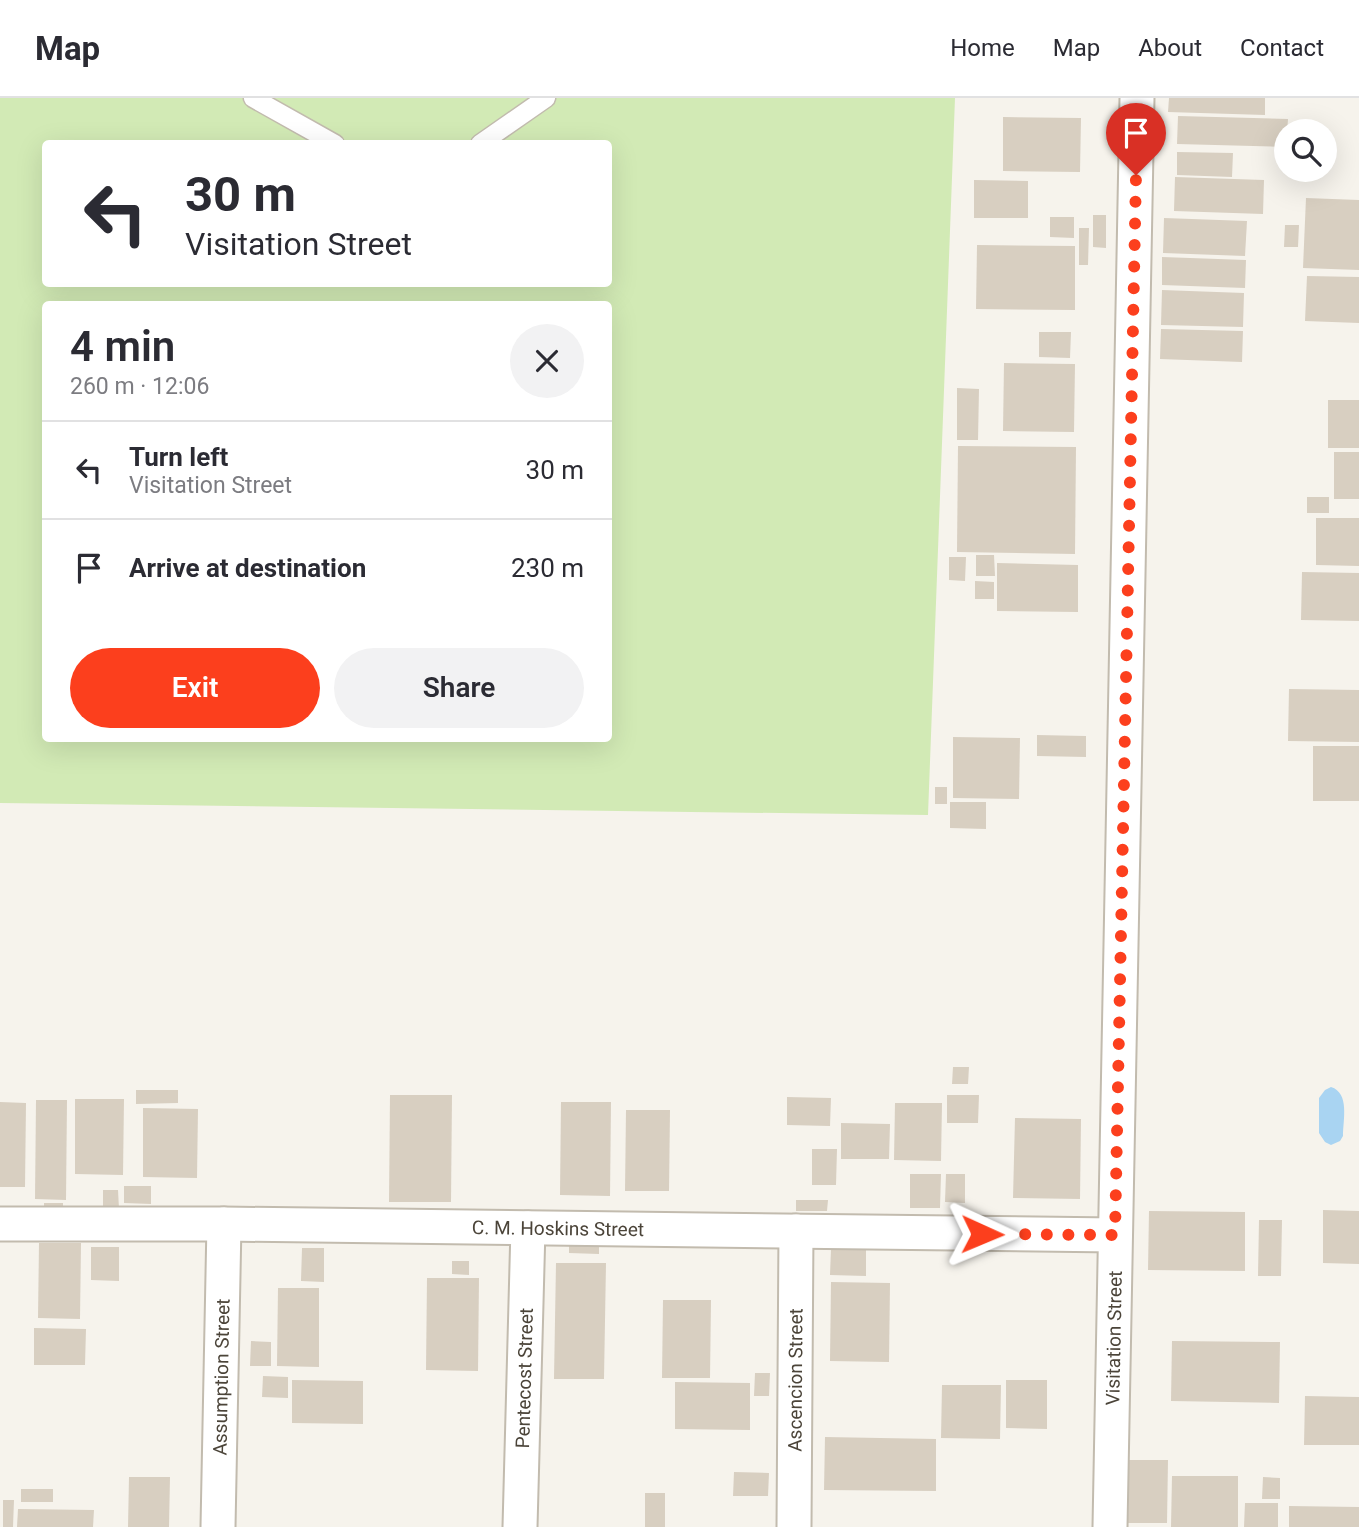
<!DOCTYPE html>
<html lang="en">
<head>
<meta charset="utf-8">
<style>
  :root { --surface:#fff; --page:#f2f2f3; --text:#2b2b33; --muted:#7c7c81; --line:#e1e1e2; --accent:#fc3f1d }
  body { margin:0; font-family:Roboto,sans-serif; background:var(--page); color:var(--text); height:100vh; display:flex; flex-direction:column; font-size:26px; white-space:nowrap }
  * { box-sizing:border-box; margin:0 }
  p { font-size:23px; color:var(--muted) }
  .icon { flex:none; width:38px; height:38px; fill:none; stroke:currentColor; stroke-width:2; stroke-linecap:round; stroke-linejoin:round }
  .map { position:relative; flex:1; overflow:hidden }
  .side { position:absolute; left:42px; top:203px; width:570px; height:441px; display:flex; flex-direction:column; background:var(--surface); border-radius:7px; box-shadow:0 7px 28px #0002 }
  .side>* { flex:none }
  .top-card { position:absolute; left:42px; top:42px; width:570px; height:147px; border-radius:7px; box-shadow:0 7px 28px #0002; background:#fff; color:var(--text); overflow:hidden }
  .fabs { position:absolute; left:1274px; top:21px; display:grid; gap:14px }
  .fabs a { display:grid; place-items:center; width:63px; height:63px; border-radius:50%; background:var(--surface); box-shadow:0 7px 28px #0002; font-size:35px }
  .pin { position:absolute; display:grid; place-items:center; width:60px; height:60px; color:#fff; margin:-72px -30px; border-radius:50% 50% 50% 0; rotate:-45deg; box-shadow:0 0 7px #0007 }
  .pin .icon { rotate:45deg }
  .me { position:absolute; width:77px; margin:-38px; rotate:91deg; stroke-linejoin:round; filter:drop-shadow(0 0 5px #0008) }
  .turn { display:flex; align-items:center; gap:24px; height:147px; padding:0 28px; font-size:32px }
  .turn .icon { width:91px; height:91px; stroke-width:2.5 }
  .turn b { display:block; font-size:49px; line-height:60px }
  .round { display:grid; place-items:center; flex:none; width:74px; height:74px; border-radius:37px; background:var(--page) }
  .head { display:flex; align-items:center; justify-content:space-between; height:119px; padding:0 28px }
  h1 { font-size:42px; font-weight:600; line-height:52px }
  .primary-button { display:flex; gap:14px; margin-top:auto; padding:14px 28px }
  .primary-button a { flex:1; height:80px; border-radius:42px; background:var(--accent); color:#fff; font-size:28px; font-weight:600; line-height:80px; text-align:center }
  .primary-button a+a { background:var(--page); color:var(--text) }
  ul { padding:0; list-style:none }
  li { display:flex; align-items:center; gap:21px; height:98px; padding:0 28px; border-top:2px solid var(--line) }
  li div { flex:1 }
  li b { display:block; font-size:26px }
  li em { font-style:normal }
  header { display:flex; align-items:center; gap:42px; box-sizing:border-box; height:98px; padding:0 35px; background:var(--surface); border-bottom:2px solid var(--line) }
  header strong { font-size:33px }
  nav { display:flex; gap:38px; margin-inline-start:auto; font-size:24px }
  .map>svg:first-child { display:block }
  .green { fill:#d2eab5; fill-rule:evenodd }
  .water { fill:#a9d4f2 }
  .building { fill:#d8cfc1 }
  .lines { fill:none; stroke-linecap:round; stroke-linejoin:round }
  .lane-casing { stroke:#c2bbae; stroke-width:21 }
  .street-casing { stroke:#c2bbae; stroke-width:37 }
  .lane { stroke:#fff; stroke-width:18 }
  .street { stroke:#fff; stroke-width:33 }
  .route { stroke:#fc3f1d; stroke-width:12; stroke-dasharray:0 21.6 }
  .labels { text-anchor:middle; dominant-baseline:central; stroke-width:5; stroke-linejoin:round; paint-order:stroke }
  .street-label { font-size:19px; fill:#4b4439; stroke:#fff }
</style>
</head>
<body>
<header>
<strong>Map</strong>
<nav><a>Home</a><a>Map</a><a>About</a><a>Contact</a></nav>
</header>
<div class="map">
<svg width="1359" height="1429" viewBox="0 0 1359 1429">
  <rect width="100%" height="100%" fill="#f6f3ec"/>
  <path class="green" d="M0,0h955l-27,717 -928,-12zM46,46h563v140h-563zM46,206h563v434h-563z"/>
  <path class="water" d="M1331,989c19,6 12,33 12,49l-3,5 -9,4 -6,-3 -6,-9v-35l6,-8z"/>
  <g class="building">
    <path d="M1169,0h96v17l-97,-3z"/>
    <path d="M1178,18l110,3 -2,28 -109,-3z"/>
    <path d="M1003,19l78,1 -1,54 -77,-1z"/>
    <path d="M1177,54l56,1 -1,24 -55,-2z"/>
    <path d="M1175,79l89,3 -1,34 -89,-3z"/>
    <path d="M974,82l54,1v37h-54z"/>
    <path d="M1306,100l53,2v70l-56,-2z"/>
    <path d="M1093,117h13v33l-13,-1z"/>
    <path d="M1050,119h24v21l-24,-1z"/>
    <path d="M1164,120l83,3 -2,35 -82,-3z"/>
    <path d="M1285,127h14l-1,22h-14z"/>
    <path d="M1079,130h10l-1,37h-9z"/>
    <path d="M977,147l98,1v64l-99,-1z"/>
    <path d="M1162,159l84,3 -1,28 -83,-3z"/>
    <path d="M1307,178l52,1v46l-54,-2z"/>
    <path d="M1162,192l82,3 -1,34 -82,-2z"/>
    <path d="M1161,231l82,2 -1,31 -82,-3z"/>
    <path d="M1039,234h32l-1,26 -31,-1z"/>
    <path d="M1004,265l71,1 -1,68 -71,-1z"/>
    <path d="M957,290l22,1 -1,51h-21z"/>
    <rect x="1328" y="302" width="31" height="48"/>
    <path d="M958,348l118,1 -1,107 -118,-2z"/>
    <rect x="1334" y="354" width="25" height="47"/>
    <rect x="1307" y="399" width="22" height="16"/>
    <path d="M1316,420h43v48l-43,-1z"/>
    <path d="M976,457h18l1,21h-19z"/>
    <path d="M949,459h17l-1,24 -16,-1z"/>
    <path d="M997,465l81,2v47l-81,-1z"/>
    <path d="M1302,474l57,1v48l-58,-1z"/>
    <path d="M975,483l19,1v17h-19z"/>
    <path d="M1289,591l70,1v52l-71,-1z"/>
    <path d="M1037,637l49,1v21l-49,-1z"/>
    <path d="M953,639l67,1 -1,61 -66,-1z"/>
    <rect x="1313" y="648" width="46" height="55"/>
    <rect x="935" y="689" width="12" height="17"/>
    <path d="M950,704h36v27l-36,-1z"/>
    <path d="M953,969h16l-1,17h-16z"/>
    <path d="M136,992h42v13l-42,1z"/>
    <path d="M390,997h62l-1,107h-62z"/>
    <path d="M947,997h32l-1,28h-31z"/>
    <path d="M787,999l44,1 -1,28 -43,-1z"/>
    <path d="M75,1001h49l-1,76 -48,-1z"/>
    <path d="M36,1002h31l-1,100 -31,-1z"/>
    <path d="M0,1004l26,1 -1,84h-25z"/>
    <path d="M561,1004h50l-1,94 -50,-1z"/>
    <path d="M895,1005h47l-1,58 -47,-1z"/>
    <path d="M143,1010l55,1 -1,69 -54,-1z"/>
    <path d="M626,1012h44l-1,81h-44z"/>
    <path d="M1015,1020l66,1 -1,80 -67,-1z"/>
    <path d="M841,1025l49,1 -1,35h-48z"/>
    <path d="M812,1051h25l-1,36h-24z"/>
    <path d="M910,1076h31l-1,34h-30z"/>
    <path d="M946,1076h19v29l-20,-1z"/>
    <path d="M124,1088h27v18l-27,-1z"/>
    <path d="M103,1092h15l1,19h-16z"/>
    <path d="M796,1102h32l-1,11h-31z"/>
    <path d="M44,1105h19v9l-19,-1z"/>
    <path d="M1323,1112l36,1v53l-36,-1z"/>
    <path d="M1149,1113l96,1v59l-97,-1z"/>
    <path d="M1259,1122h23l-1,56h-23z"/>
    <path d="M569,1136l30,1v19l-30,-1z"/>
    <path d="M39,1145h42l-1,76 -42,-1z"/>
    <path d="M91,1149h28v34l-28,-1z"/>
    <path d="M302,1150h22v34l-23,-1z"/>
    <path d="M831,1151h35v27l-36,-1z"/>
    <path d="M452,1163h17v14l-17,-1z"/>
    <path d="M556,1165h50l-2,116h-50z"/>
    <path d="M427,1180h52l-1,93 -52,-1z"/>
    <path d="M831,1184l59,1 -1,79 -59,-1z"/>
    <path d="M278,1190h41v79l-42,-1z"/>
    <path d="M663,1202h48l-1,78h-48z"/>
    <path d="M34,1230l52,1 -1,36h-51z"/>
    <path d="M251,1243l20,1v24h-21z"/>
    <path d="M1172,1243l108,1 -1,61 -108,-2z"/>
    <path d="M755,1275h15l-1,23h-15z"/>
    <path d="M263,1278l25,1v21l-26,-1z"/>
    <path d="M292,1282l71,1v43l-71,-1z"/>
    <path d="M1006,1282h41v49l-41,-1z"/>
    <path d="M675,1284l75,1v47l-75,-1z"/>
    <path d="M942,1287h59l-1,54 -59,-1z"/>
    <path d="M1305,1298l54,1v48h-55z"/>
    <path d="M825,1339l111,2v52l-112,-1z"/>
    <path d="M1129,1362h39l-1,63h-39z"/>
    <path d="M734,1374l35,1 -1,23h-35z"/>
    <path d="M1172,1378h66v51h-67z"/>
    <path d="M129,1379h41l-1,50h-41z"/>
    <path d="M1263,1379l17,1v21h-18z"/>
    <rect x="21" y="1391" width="32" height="13"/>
    <rect x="645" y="1395" width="20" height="34"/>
    <path d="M3,1402h11l-1,27h-10z"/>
    <path d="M1245,1405h33v24h-34z"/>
    <path d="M1289,1408l70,1v20h-70z"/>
    <path d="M18,1411l76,1 -1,17h-76z"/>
  </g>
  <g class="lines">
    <defs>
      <g id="lane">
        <path d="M253,0l82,46"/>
        <path d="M480,46l66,-46"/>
      </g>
      <g id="street">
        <path id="s1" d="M0,1126h224l891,11"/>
        <path id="s2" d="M218,1429l6,-303"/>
        <path id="s3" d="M520,1429l8,-299"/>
        <path id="s4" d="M794,1429l2,-296"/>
        <path id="s5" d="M1110,1429l27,-1429"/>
      </g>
    </defs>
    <use href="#lane" class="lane-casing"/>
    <use href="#street" class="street-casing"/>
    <use href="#lane" class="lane"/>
    <use href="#street" class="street"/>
  </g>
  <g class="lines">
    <path class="route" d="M982,1136l133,1 21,-1060"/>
  </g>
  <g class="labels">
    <g class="street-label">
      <text stroke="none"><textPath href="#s1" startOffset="558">C. M. Hoskins Street</textPath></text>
      <text stroke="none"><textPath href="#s5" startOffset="189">Visitation Street</textPath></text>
      <text stroke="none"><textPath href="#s2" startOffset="150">Assumption Street</textPath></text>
      <text stroke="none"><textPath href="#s3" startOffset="149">Pentecost Street</textPath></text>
      <text stroke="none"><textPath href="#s4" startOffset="147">Ascencion Street</textPath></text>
    </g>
  </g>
</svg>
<div class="fabs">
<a><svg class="icon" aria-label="search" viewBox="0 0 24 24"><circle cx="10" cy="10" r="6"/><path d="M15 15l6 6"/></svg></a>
</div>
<div class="pin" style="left:1136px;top:77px;background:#d93025"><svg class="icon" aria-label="arrive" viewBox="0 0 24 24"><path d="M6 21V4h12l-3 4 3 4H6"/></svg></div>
<svg class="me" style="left:982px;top:1136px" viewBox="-20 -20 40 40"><path d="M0-17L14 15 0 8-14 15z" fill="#fc3f1d" stroke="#fff" stroke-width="4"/></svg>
<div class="top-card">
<div class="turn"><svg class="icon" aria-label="left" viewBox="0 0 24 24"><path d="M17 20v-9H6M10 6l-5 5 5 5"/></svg><div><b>30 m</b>Visitation Street</div></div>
</div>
<section class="side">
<div class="head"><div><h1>4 min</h1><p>260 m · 12:06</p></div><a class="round"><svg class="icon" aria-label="close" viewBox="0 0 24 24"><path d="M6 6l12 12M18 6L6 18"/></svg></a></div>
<ul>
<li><svg class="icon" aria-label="left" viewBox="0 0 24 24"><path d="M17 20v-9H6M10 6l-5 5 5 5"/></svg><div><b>Turn left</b><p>Visitation Street</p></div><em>30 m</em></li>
<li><svg class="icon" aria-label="arrive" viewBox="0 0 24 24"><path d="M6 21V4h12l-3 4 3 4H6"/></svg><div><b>Arrive at destination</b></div><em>230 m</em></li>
</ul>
<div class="primary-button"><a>Exit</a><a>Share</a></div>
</section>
</div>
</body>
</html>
